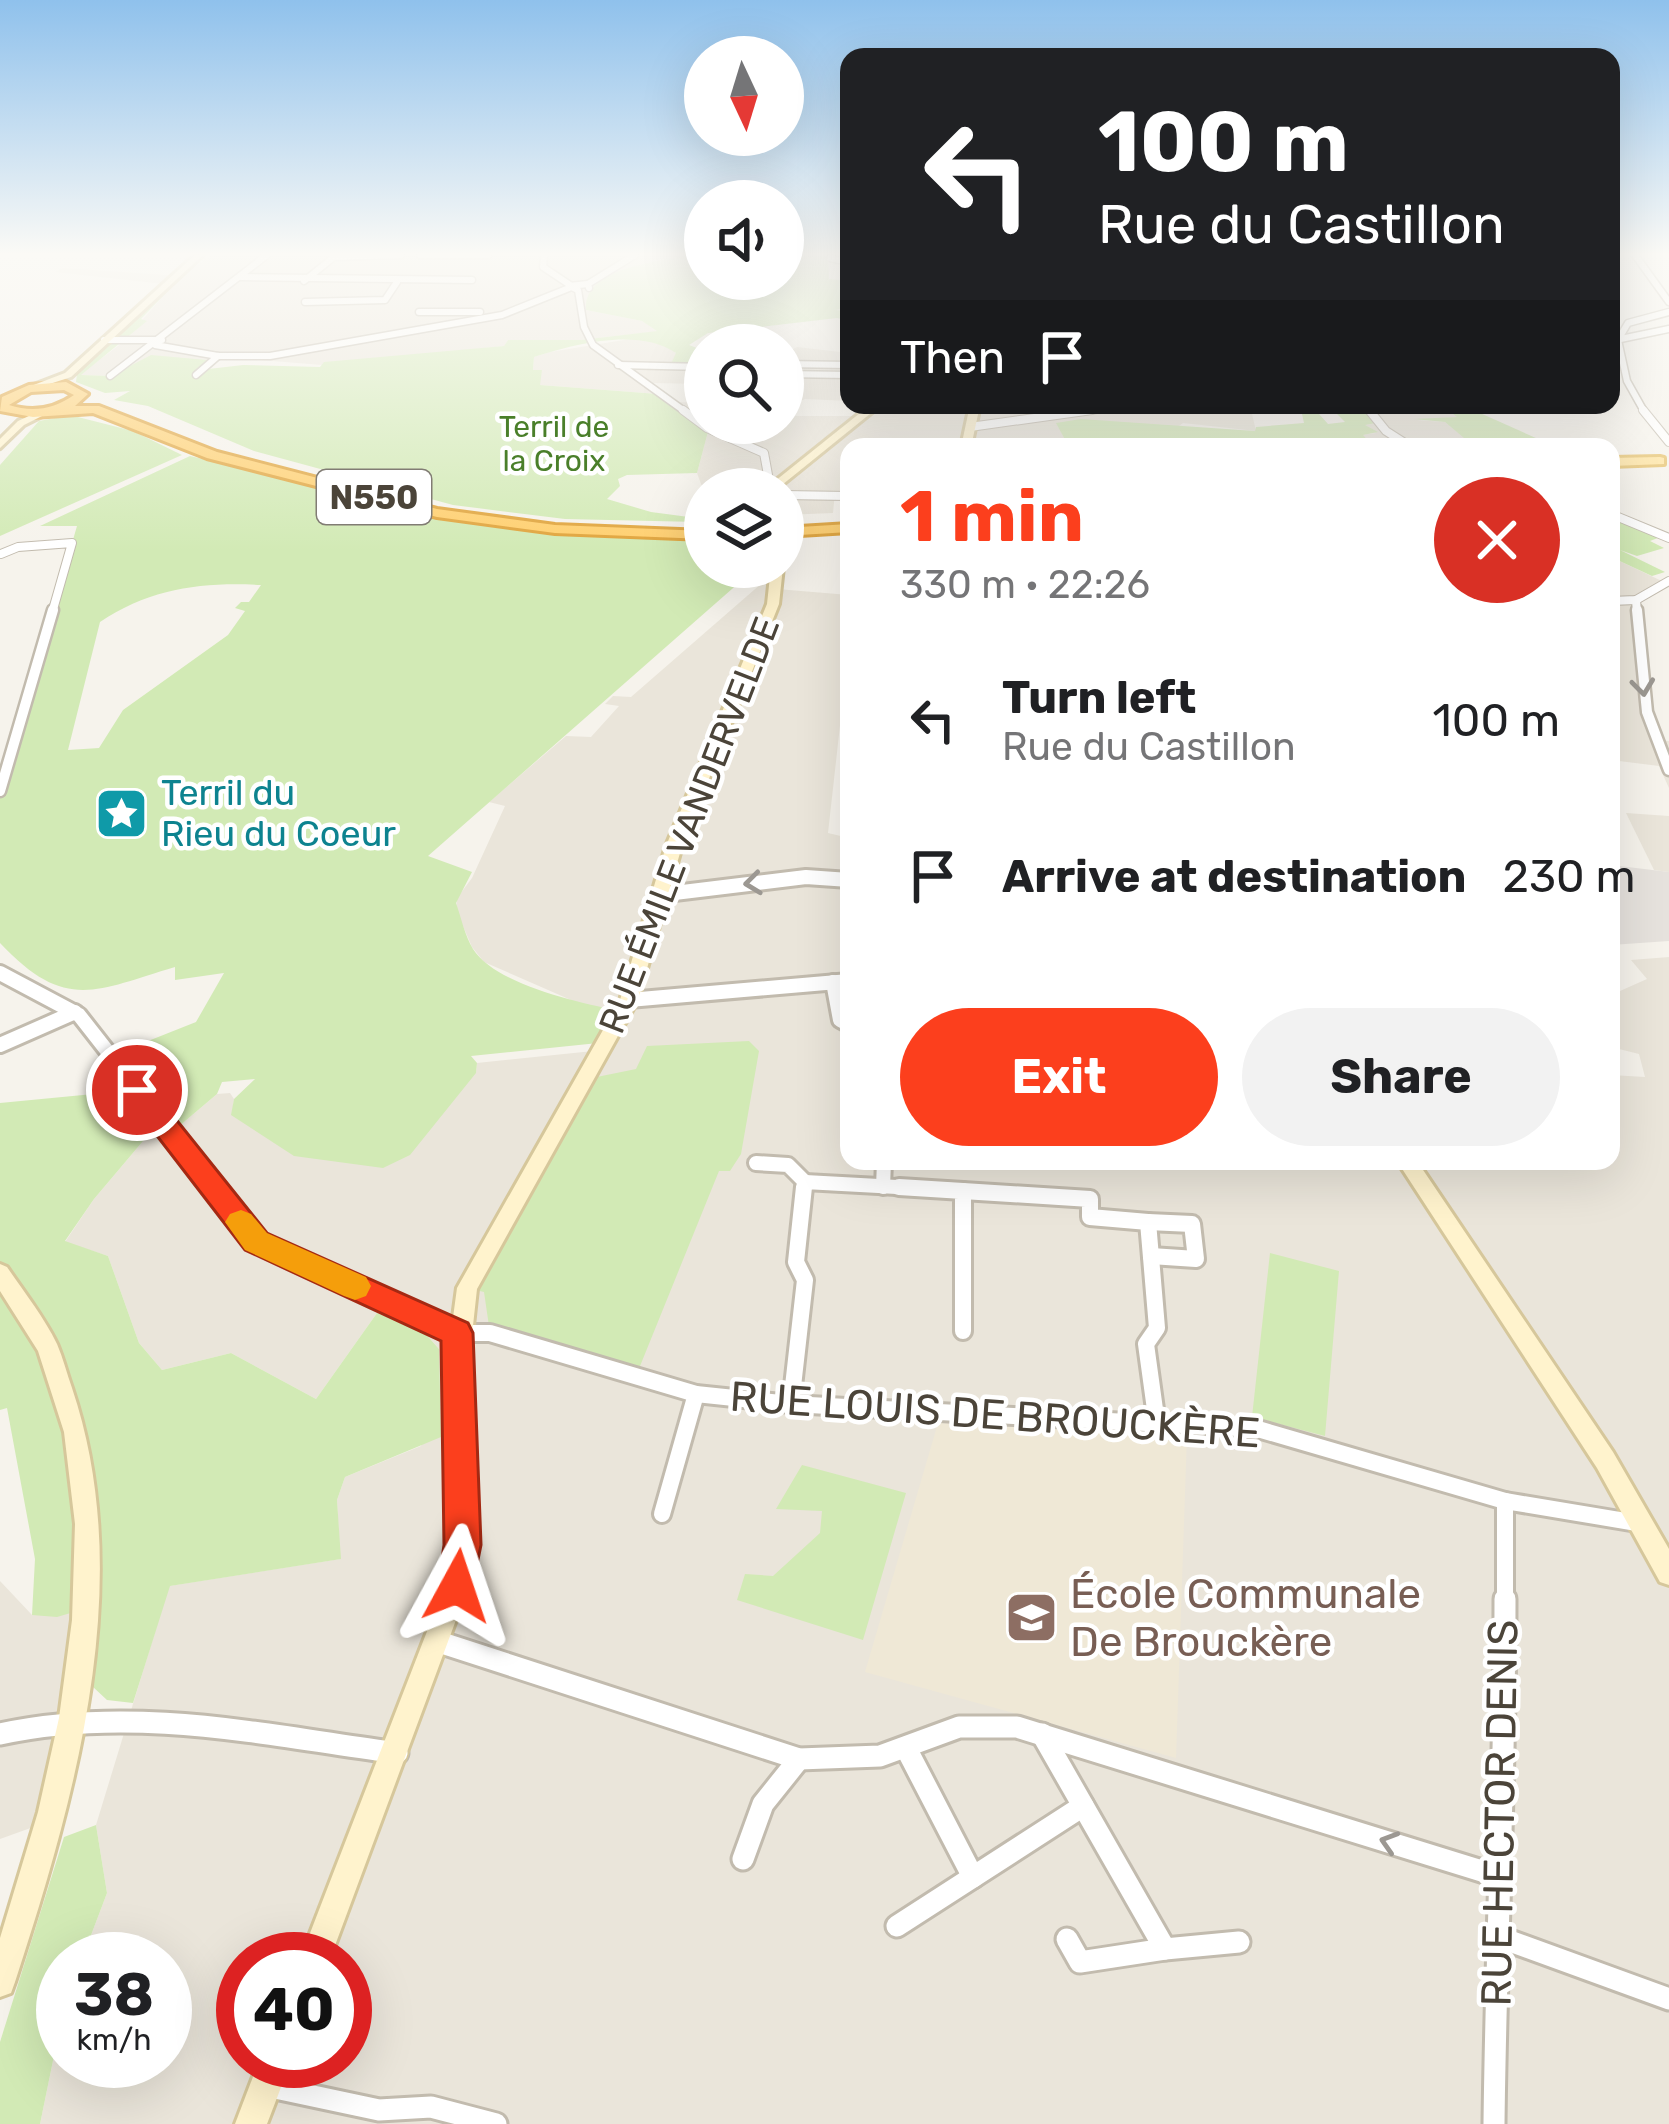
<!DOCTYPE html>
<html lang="en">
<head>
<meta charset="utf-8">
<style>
  :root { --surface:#fff; --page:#f2f2f2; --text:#202124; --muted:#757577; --accent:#fc3f1d }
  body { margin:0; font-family:Rubik,sans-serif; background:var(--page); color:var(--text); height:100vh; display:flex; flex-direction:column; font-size:45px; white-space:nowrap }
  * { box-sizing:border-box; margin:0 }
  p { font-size:39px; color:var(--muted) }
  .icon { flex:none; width:66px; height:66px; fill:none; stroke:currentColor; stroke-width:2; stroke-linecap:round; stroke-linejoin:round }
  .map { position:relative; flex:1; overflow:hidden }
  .side { position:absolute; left:840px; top:438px; width:780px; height:732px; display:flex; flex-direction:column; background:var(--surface); border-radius:24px; box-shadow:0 12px 48px #0002 }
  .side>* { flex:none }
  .top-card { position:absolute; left:840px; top:48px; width:780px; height:366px; border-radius:24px; box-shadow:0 12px 48px #0002; background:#202124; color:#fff; overflow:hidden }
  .needle { width:78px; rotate:176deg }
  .fabs { position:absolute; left:684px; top:36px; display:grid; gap:24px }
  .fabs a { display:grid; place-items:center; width:120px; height:120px; border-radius:50%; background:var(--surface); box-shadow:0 12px 48px #0002; font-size:60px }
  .speed { position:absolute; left:36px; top:1932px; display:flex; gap:24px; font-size:60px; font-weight:700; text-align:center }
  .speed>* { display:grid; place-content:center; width:156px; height:156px; border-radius:50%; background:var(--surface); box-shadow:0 12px 48px #0002; line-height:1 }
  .speed small { font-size:30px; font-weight:400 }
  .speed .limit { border:18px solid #d22; background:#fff; color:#111 }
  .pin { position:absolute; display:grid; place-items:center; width:102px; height:102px; color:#fff; margin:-51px; border:6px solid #fff; border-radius:50%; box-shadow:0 3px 12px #0007 }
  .me { position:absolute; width:132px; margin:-66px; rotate:5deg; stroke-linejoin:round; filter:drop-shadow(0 0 9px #0008) }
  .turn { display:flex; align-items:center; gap:42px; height:252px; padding:0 60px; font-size:54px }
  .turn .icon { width:156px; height:156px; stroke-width:2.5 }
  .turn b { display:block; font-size:84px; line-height:102px }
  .then { display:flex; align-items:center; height:114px; padding:0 60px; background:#0003; gap:24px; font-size:45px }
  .round { display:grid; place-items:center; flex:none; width:126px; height:126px; border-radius:63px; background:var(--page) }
  .overview { display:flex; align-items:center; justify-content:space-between; height:204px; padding:0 60px }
  h1 { font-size:72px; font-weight:700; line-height:90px; color:var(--accent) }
  .cta { display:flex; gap:24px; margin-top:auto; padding:24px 60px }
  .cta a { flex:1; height:138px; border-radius:72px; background:var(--accent); color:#fff; font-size:48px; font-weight:700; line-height:138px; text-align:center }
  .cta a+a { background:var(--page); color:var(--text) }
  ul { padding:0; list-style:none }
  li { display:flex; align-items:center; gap:36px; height:156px; padding:0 60px }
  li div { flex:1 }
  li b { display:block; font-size:45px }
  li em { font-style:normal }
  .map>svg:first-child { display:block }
  .residential { fill:#eae5da; fill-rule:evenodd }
  .industrial { fill:#e6e2dd }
  .education { fill:#efe8d6 }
  .green { fill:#d2eab5; fill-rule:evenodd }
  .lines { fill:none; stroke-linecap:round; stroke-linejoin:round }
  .street-far5-casing { stroke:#c2bbae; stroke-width:9 }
  .street-far4-casing { stroke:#c2bbae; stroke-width:10 }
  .street-far3-casing { stroke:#c2bbae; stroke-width:15 }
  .street-far2-casing { stroke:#c2bbae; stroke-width:20 }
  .street-far1-casing { stroke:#c2bbae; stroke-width:22 }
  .street-casing { stroke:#c2bbae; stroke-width:27 }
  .secondary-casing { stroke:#d6c79b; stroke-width:6 }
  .primary-casing { stroke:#e6c16a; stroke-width:6 }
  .highway-casing { stroke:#e0a43c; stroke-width:6 }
  .street-far5 { stroke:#fff; stroke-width:6 }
  .street-far4 { stroke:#fff; stroke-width:8 }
  .street-far3 { stroke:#fff; stroke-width:10 }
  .street-far2 { stroke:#fff; stroke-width:14 }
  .street-far1 { stroke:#fff; stroke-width:16 }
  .street { stroke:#fff; stroke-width:21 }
  .secondary { fill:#fff3cd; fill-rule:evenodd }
  .primary { fill:#ffe39c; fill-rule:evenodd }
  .highway { fill:#ffcf6e; fill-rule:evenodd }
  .oneway { stroke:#9c9892 }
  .route { fill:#fc3f1d; stroke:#a42913; stroke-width:3 }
  .slow { fill:#f59e0b }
  .labels { text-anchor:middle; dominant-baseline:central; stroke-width:9; stroke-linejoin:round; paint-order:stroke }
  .far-park-label { font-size:30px; fill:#4a7f2a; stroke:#fff }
  .shield { fill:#fff; stroke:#817c74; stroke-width:3 }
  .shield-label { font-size:33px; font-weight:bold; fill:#4b4439 }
  .culture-label { font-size:36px; fill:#0d838f; stroke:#fff; text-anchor:start }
  .street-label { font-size:36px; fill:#4b4439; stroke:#fff }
  .near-street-label { font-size:42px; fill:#4b4439; stroke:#fff }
  .near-education-label { font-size:42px; fill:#785e54; stroke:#fff; text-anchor:start }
</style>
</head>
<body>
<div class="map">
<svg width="1669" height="2124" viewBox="0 0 1669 2124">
  <rect width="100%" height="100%" fill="#f6f3ec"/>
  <g class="residential">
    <path d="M212,255h473l-49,15 -50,40 56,11 18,10 -79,9h-73l-4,6 -182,19 -101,-8 -7,5 -103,14 -32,-1 43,-32 51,-58 -118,-13 8,-4 118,8z"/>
    <path d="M636,338l26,5 14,10 29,1v30l-55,-1 25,19 30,1v20h78v-69l14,-7 52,6v48l-44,-2 -14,6 4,11h61l15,-11h379l6,26 -73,-8 -7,5 -119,-5 12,24h-220v45h-14l-2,21 -50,2v-26l-79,3 -7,-19 12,-45 -51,-34 -118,-9 -7,-14 1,-14 16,-5z"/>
    <path d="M1367,405h75l17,12 -43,3 29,2 26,21 -109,4 7,-3 -7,-9 14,-2 -13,-9z"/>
    <path d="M1611,557l55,26 -30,18 9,102 15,37 9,1v47l-10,-22 -48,-6z"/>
    <path d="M777,570v19l72,6v50l-21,188 21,5v323h762v-86l34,2 -6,-23 -28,-7v-52l36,-16 -16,-19 38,-3v1167h-1629l23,-112v49h102v-102h-83l25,-66 -11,-68 73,-239 171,-27 -3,-59 8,-23 76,-31 18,-97 -15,-17 -47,-19 -61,86 -85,-46 -69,17 -23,-27 -31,-87 -43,-14 29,-43 67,-79 10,13 46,-39 13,-1 4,6 -2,16 244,-42 1,-10 126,-13 -32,-50 -87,-38 -12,-15 -16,-37 1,-12 15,-20 33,-72 -16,-4 77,-66 25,1 28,-31 -14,-2 8,-8 18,1zM243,1959h102v102h-102z"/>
    <path d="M1626,813l43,3v56l-15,-2z"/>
    <path d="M0,1581l32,34 52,-7 -34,213 -50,18z"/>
  </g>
  <path class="industrial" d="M1611,865l58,7v69l-58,4z"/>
  <path class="education" d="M938,1423l249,12 -11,323 -311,-86z"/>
  <g class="green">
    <path d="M688,255h17v24h78v-24h45l1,24 20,2v27l-14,2 14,1v10l-12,-3 -129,15 -19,12 16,6v14l-34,-1 5,-11c-37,-26 -102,-9 -142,4l-1,13h9l-2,15 118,9 51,34 -12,45 -70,2 -9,4 2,7 -13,13 44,13 53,7 -6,3 -133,-3 -112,-14 -199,-54 -106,-45 -34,-6 16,-9 -25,2 -29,-11 1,-8 93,-89h4l-33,34 6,2 -66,54 30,1 40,-21 56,5 -7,10 43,-5 77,2 4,-5 180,-16 4,-6h73l76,-9 -15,-10 -56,-11c-3,-42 71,-48 102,-55z"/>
    <path d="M1300,405h11l17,19 17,-2 -17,-17h33l14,18 -10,2 13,7 -15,3 8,9 -9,3h-293l-13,-24 25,-4 174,12 1,-4 48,-4z"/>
    <path d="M1442,405h20l94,42h-136l50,-4 -25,-21 -31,-3 43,-2z"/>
    <path d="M70,415l63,16 49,24 -182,81v-71l39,-44z"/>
    <path d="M190,456l289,67 111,13 115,3v28h52l-329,289 44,16 -16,31c5,14 9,33 17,46 24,37 109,54 150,63l-15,30 -137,14 6,7 -1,10 -66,82 -27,13 -89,-12 -63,-41 3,-16 21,-20 -33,3 -5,12 -46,39 -11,-12 -66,78 -29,42 43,15 31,87 23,27 69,-17 85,46 61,-86 47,19 15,17 2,88 -96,40 -8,23 4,59 -171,27 -37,117 -26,-3 -29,-27 6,-64 -27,8 -25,-2 3,-56 -28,-151 -7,2v-307l135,-13 -10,-16 7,-7 -1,-15 7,-7 58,-23 28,-49 -49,7v-13c-80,24 -110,45 -175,-24v-152l77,-265h-37zM261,585l-12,17h-8l-6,6 10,3 -17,24 -105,75 -24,38 -31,2 32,-128c51,-34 102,-40 161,-37z"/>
    <path d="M1611,515l52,21 -13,5 14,7 -27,8 -17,-6 45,22 -13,4 -41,-19z"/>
    <path d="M749,1041l10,10 -18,103 -11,17h-11l-83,205 -146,-43 -6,-41 -17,-4 120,-209 49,-10 11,-23z"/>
    <path d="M1270,1253l69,18 -14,165 -73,-19z"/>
    <path d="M802,1465l104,28 -43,147 -126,-40 8,-26 28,2 47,-43 2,-22 -46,-2z"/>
    <path d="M96,1825l11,68 -25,66h-19v53l-23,112h-40v-82l64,-205z"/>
  </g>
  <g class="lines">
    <defs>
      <g id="street-far5">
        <path d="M420,255h68"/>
        <path d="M544,255l-1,12 27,18"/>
        <path d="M1635,255l34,47"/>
        <path d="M830,258l19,4"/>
        <path d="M241,277l231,3"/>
        <path d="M304,281l30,-24 67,-2"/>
        <path d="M588,284l-19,2 9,4 6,37 9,18 94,68"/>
        <path d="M589,288l-1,-4 47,-29"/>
        <path d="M305,302l80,-2 12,-18"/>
        <path d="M419,312h61"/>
        <path d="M104,340h58"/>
        <path d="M1618,340l9,41 18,32"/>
        <path d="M1618,340l10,-17 41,-11"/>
        <path d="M1611,341l58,-12"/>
        <path d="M155,345l63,11h52l232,-41 67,-27"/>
        <path d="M783,364l66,1"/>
        <path d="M618,365l87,2"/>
        <path d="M783,374l66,1"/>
        <path d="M196,375l22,-19"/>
        <path d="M110,376l157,-121"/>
        <path d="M1365,405l7,8"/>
        <path d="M1070,413l61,-8"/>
      </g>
      <g id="street-far4">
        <path d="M683,410l24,18 57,25 6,33"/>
        <path d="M1369,410l17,21 25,16"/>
        <path d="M1643,410l26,32"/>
        <path d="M970,427l122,-17"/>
        <path d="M783,495l66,1"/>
        <path d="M1611,514l58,24"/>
        <path d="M1,554l17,-7 54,-4 -20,70"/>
        <path d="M1636,600l1,13"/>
        <path d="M1611,601l25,-1 33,-19"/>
      </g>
      <g id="street-far3">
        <path d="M1637,610l10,102 22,58"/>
        <path d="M0,791l53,-181"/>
      </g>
      <g id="street-far2">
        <path d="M658,895l148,-18 43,3"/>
        <path d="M0,973l79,42 137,175"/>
        <path d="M833,982l7,38 9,5"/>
        <path d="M629,1000l220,-19"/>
        <path d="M0,1045l75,-33"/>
        <path d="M756,1163l32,2 17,17"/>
        <path d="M883,1187l1,-26"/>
        <path d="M804,1190l1,-8 147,8"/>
      </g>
      <g id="street-far1">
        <path d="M214,1187l42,54 201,92h33l206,61 95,10 467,25 247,72 138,23"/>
        <path d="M899,1187l64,4v140"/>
        <path d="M963,1191l127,8v18l58,5 9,106 -11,16 11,80"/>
        <path d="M1148,1222l44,2 4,35 -45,-3"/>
        <path d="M791,1404l14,-124 -9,-18 8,-75"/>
        <path d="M1505,1501v101"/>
        <path d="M662,1514l34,-120"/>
      </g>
      <g id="street">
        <path d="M439,1642l360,117 81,-3 79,-29h58l484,150"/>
        <path d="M0,1734c133,-29 265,1 397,19"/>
        <path d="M1042,1734l123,215 74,-7"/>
        <path d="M906,1748l67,129"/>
        <path d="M743,1859l20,-55 36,-45"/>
        <path d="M897,1926l186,-120"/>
        <path d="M1496,1936l173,63"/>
        <path d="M1067,1939l13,23 85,-13"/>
        <path d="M266,2086l113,24 52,-3 65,17"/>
        <path d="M1494,2124c2,-175 11,-350 11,-525"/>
      </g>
      <g id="secondary">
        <path d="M195,255h8l-132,122 -40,13v-4l34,-13z"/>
        <path d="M870,405h11l-104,84h-12z"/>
        <path d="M970,405h10l-9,42h-10z"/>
        <path d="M42,410l8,2 -26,13 -24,23v-9l18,-18z"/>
        <path d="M771,567h12l-4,37 -97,242 -44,154 -161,289 -8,73 4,149 -4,74 -139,374h-30l145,-374 4,-74 -2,-149 10,-74 163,-288 46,-154 101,-242z"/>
        <path d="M1397,1161h20l196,291 56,97v36l-9,-3 -63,-114z"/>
        <path d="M0,1264l7,3c17,25 37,50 50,77 6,14 10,30 15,44 65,193 4,407 -57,594l-4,11 -11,4v-59l38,-126 21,-94 13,-98 3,-96 -11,-92 -26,-81 -38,-60z"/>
        <path d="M259,2061h32l-24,63h-32z"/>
      </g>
      <path id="primary" d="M1660,457l4,1v6l-53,2v-8z"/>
      <g id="highway">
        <path d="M66,382l22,12 -13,12h24l118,46 220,57 118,16 150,6v8l-150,-6 -118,-16 -230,-59 -114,-45 -60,4 -33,-6 2,-14 27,-12zM64,390l10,5c-20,14 -41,18 -65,10l22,-13z"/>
        <path d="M849,524v8l-66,4v-8z"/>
      </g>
    </defs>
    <use href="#street-far5" class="street-far5-casing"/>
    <use href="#street-far4" class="street-far4-casing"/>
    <use href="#street-far3" class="street-far3-casing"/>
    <use href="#street-far2" class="street-far2-casing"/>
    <use href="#street-far1" class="street-far1-casing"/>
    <use href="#street" class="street-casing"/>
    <use href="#secondary" class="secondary-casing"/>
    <use href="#primary" class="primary-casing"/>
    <use href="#highway" class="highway-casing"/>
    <use href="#street-far5" class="street-far5"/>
    <use href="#street-far4" class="street-far4"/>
    <use href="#street-far3" class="street-far3"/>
    <use href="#street-far2" class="street-far2"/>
    <use href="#street-far1" class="street-far1"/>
    <use href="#street" class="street"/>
    <use href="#secondary" class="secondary"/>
    <use href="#primary" class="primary"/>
    <use href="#highway" class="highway"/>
  </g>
  <defs><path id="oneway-chevron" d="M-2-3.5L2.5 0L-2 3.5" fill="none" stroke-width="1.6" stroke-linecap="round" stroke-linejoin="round" transform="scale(3)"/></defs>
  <g class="oneway">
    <use href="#oneway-chevron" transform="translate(1643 687) rotate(83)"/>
    <use href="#oneway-chevron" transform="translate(753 883) rotate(173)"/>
    <use href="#oneway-chevron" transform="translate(1389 1842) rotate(-163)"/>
  </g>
  <linearGradient id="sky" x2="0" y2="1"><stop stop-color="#8fc1ec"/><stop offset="0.46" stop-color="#fbfaf6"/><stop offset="1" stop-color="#fbfaf6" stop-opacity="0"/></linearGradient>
  <rect width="1669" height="552" fill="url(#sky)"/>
  <path class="route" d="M137,1080l10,3 120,150 201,90 5,10 8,212 -11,54 -13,5 -13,-5 -6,-13 6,-41 -3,-204 -196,-91 -118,-153 -4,-7z"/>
  <path class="slow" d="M241,1210l10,4 16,19 99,44 5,9 -5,10 -11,4 -11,-4 -99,-46 -20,-28 5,-8z"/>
  <defs>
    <symbol id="sight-square" viewBox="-11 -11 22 22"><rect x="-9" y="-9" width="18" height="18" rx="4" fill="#0f9aa8" stroke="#fff"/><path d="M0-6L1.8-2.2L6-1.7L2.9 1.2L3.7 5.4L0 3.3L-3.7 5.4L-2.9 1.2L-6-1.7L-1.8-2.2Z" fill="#fff"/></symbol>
    <symbol id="school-square" viewBox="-11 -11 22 22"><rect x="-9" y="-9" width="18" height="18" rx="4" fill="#8d6e63" stroke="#fff"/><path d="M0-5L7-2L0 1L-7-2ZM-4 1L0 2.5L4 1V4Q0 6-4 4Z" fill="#fff"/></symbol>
  </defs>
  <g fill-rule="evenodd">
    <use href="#sight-square" x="92" y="784" width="59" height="59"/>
    <use href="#school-square" x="1002" y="1588" width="59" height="59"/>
  </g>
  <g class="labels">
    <g class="far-park-label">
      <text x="554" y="427">Terril de<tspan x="554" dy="34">la Croix</tspan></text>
    </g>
    <rect class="shield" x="317" y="470" width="114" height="54" rx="9"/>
    <g class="shield-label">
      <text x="374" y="497">N550</text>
    </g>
    <g class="culture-label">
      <text x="161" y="792">Terril du<tspan x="161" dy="41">Rieu du Coeur</tspan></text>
    </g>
    <g class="street-label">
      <text transform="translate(689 825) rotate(-69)">RUE ÉMILE VANDERVELDE</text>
    </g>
    <g class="near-street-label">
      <text transform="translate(995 1415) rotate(4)">RUE LOUIS DE BROUCKÈRE</text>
      <text transform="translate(1500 1813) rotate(-89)">RUE HECTOR DENIS</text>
    </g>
    <g class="near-education-label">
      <text x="1070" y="1594">École Communale<tspan x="1070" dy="48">De Brouckère</tspan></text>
    </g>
  </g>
</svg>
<div class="fabs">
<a><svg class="needle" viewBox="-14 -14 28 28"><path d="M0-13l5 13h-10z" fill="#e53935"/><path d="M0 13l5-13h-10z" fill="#757577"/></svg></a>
<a><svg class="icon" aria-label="sound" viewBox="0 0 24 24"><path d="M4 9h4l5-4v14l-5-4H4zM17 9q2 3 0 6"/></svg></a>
<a><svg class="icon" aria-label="search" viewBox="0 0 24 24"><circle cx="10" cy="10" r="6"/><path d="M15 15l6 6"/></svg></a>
<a><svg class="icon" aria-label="layers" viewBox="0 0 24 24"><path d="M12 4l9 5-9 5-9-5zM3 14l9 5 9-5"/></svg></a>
</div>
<div class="speed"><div>38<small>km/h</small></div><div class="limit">40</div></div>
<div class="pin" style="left:137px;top:1090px;background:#d93025"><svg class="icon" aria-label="arrive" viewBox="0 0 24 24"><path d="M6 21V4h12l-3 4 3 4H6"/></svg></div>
<svg class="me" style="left:457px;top:1586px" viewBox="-20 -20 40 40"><path d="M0-17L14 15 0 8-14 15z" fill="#fc3f1d" stroke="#fff" stroke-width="4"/></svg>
<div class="top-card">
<div class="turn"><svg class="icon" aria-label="left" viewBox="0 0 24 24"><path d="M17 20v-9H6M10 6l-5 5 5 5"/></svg><div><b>100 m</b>Rue du Castillon</div></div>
<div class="then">Then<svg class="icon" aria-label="arrive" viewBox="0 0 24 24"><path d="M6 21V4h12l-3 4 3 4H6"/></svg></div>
</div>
<section class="side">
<div class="overview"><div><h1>1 min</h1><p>330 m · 22:26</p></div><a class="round" style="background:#d93025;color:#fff"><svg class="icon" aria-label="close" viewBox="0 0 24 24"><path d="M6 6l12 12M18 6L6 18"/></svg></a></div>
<ul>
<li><svg class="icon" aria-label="left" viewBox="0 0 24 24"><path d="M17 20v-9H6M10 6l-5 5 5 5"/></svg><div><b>Turn left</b><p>Rue du Castillon</p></div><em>100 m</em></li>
<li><svg class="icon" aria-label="arrive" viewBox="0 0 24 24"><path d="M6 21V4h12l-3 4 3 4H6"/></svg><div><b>Arrive at destination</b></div><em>230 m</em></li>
</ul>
<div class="cta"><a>Exit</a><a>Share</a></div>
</section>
</div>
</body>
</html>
